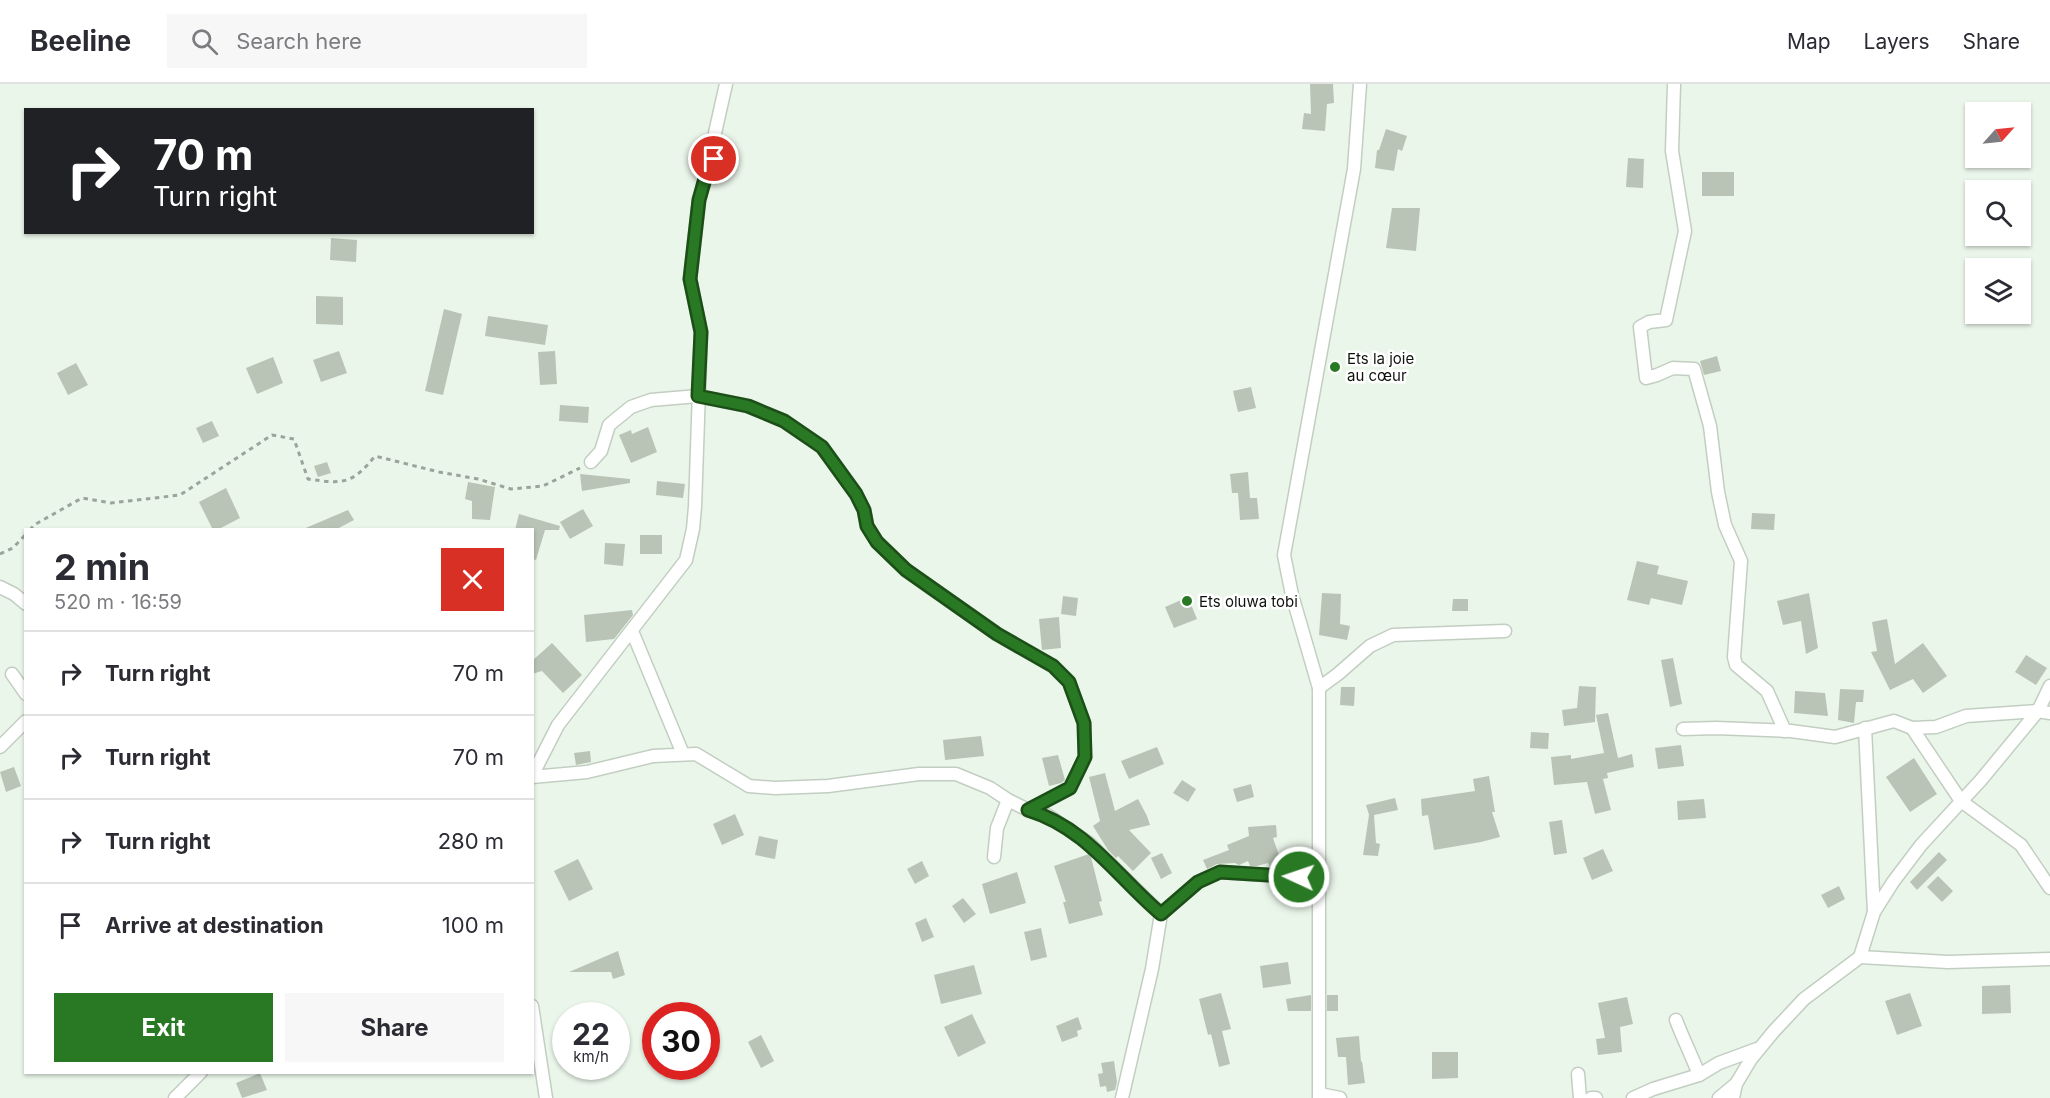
<!DOCTYPE html>
<html lang="en">
<head>
<meta charset="utf-8">
<style>
  :root { --surface:#fff; --page:#f7f7f7; --text:#2b2b33; --muted:#7c7c81; --line:#e1e1e2; --accent:#297924 }
  body { margin:0; font-family:Inter,sans-serif; background:var(--page); color:var(--text); height:100vh; display:flex; flex-direction:column; font-size:22px; white-space:nowrap }
  * { box-sizing:border-box; margin:0 }
  p { font-size:20px; color:var(--muted) }
  .icon { flex:none; width:33px; height:33px; fill:none; stroke:currentColor; stroke-width:2; stroke-linecap:round; stroke-linejoin:round }
  .map { position:relative; flex:1; overflow:hidden }
  .side { position:absolute; left:24px; top:444px; width:510px; height:546px; display:flex; flex-direction:column; background:var(--surface); border-radius:0px; box-shadow:0 2px 4px #0004 }
  .side>* { flex:none }
  .guide { position:absolute; left:24px; top:24px; width:510px; height:126px; border-radius:0px; box-shadow:0 2px 4px #0004; background:#202124; color:#fff; overflow:hidden }
  .needle { width:39px; rotate:63deg }
  .fabs { position:absolute; left:1965px; top:18px; display:grid; gap:12px }
  .fabs a { display:grid; place-items:center; width:66px; height:66px; border-radius:0px; background:var(--surface); box-shadow:0 2px 4px #0004; font-size:30px }
  .speed { position:absolute; left:552px; top:918px; display:flex; gap:12px; font-size:30px; font-weight:700; text-align:center }
  .speed>* { display:grid; place-content:center; width:78px; height:78px; border-radius:50%; background:var(--surface); box-shadow:0 2px 4px #0004; line-height:1 }
  .speed small { font-size:15px; font-weight:400 }
  .speed .limit { border:9px solid #d22; background:#fff; color:#111 }
  .pin { position:absolute; display:grid; place-items:center; width:51px; height:51px; color:#fff; margin:-26px; border:3px solid #fff; border-radius:50%; box-shadow:0 2px 6px #0007 }
  .me { position:absolute; width:66px; margin:-33px; rotate:273deg; stroke-linejoin:round; filter:drop-shadow(0 0 4px #0008) }
  .turn { display:flex; align-items:center; gap:21px; height:126px; padding:0 30px; font-size:27px }
  .turn .icon { width:78px; height:78px; stroke-width:2.5 }
  .turn b { display:block; font-size:42px; line-height:51px }
  .round { display:grid; place-items:center; flex:none; width:63px; height:63px; border-radius:0px; background:var(--page) }
  .head { display:flex; align-items:center; justify-content:space-between; height:102px; padding:0 30px }
  h1 { font-size:36px; font-weight:700; line-height:45px }
  .cta { display:flex; gap:12px; margin-top:auto; padding:12px 30px }
  .cta a { flex:1; height:69px; border-radius:0px; background:var(--accent); color:#fff; font-size:24px; font-weight:700; line-height:69px; text-align:center }
  .cta a+a { background:var(--page); color:var(--text) }
  ul { padding:0; list-style:none }
  li { display:flex; align-items:center; gap:18px; height:84px; padding:0 30px; border-top:2px solid var(--line) }
  li div { flex:1 }
  li b { display:block; font-size:22px }
  li em { font-style:normal }
  header { display:flex; align-items:center; gap:36px; box-sizing:border-box; height:84px; padding:0 30px; background:var(--surface); border-bottom:2px solid var(--line) }
  header strong { font-size:28px }
  nav { display:flex; gap:33px; margin-inline-start:auto; font-size:21px }
  .search { width:420px; height:54px; background:var(--page); display:flex; align-items:center; gap:15px; box-sizing:border-box; padding:0 21px; border-radius:0px; color:var(--muted); font-size:22px }
  .map>svg:first-child { display:block }
  .building { fill:#b9c4b7 }
  .lines { fill:none; stroke-linecap:round; stroke-linejoin:round }
  .street-casing { stroke:#c3cec2; stroke-width:15 }
  .path { stroke:#9ba49b; stroke-width:3; stroke-dasharray:4.5 4.5; stroke-linecap:butt }
  .street { stroke:#fff; stroke-width:12 }
  .route-casing { stroke:#1b4f17; stroke-width:15 }
  .route { stroke:#297924; stroke-width:10 }
  .poi-dot { fill:#297924; stroke:#fff; stroke-width:2 }
  .labels { text-anchor:middle; dominant-baseline:central; stroke-width:5; stroke-linejoin:round; paint-order:stroke }
  .poi-label { font-size:15px; fill:#0f130f; stroke:#fff; text-anchor:start }
</style>
</head>
<body>
<header>
<strong>Beeline</strong>
<div class="search"><svg class="icon" aria-label="search" viewBox="0 0 24 24"><circle cx="10" cy="10" r="6"/><path d="M15 15l6 6"/></svg>Search here</div>
<nav><a>Map</a><a>Layers</a><a>Share</a></nav>
</header>
<div class="map">
<svg width="2050" height="1014" viewBox="0 0 2050 1014">
  <rect width="100%" height="100%" fill="#ebf6ea"/>
  <g class="building">
    <path d="M1310,0h23l1,19 -7,1 -2,27 -23,-2 2,-16 7,1z"/>
    <path d="M1386,45l21,7 -5,15 -4,-2 -4,22 -19,-3 2,-18h2z"/>
    <path d="M1628,74l16,1 -1,29 -17,-1z"/>
    <rect x="1702" y="88" width="32" height="24"/>
    <path d="M1392,124h28l-4,43 -30,-3z"/>
    <path d="M331,154l26,2 -1,22 -26,-2z"/>
    <path d="M316,212l27,1v28l-27,-1z"/>
    <path d="M444,225l18,5 -19,81 -18,-4z"/>
    <path d="M488,232l60,9 -3,20 -60,-9z"/>
    <path d="M339,267l8,22 -26,9 -8,-22z"/>
    <path d="M555,267l2,33 -17,1 -2,-33z"/>
    <path d="M1717,272l4,15 -17,4 -4,-14z"/>
    <path d="M273,273l10,26 -26,11 -11,-26z"/>
    <path d="M76,279l12,22 -20,10 -11,-22z"/>
    <path d="M1251,303l5,21 -18,4 -5,-21z"/>
    <path d="M560,321l29,2 -1,16 -29,-2z"/>
    <path d="M212,337l7,15 -16,7 -7,-15z"/>
    <path d="M648,343l9,25 -26,11 -12,-28 12,-5 1,4z"/>
    <path d="M327,378l4,11 -13,4 -4,-11z"/>
    <path d="M1248,388l2,26h7l2,21 -19,1 -2,-27h-6l-2,-19z"/>
    <path d="M580,390l50,5v4l-48,8z"/>
    <path d="M657,397l28,3 -2,14 -27,-3z"/>
    <path d="M468,398l27,5 -5,33 -18,-1v-18l-7,-2z"/>
    <path d="M226,404l14,30 -23,12h-4l-14,-28z"/>
    <path d="M583,425l10,17 -23,13 -10,-17z"/>
    <path d="M348,426l6,10 -19,10h-34z"/>
    <path d="M1752,429l23,1 -1,16 -23,-1z"/>
    <path d="M519,430l41,12 -1,4h-14l-9,30 -4,-1v-29h-17z"/>
    <rect x="640" y="451" width="22" height="19"/>
    <path d="M605,459l20,1 -2,22 -19,-2z"/>
    <path d="M1637,477l22,5 -2,8 31,7 -6,24 -31,-7 -2,7 -22,-5z"/>
    <path d="M1322,509l19,1 -1,30 10,2 -3,14 -28,-5z"/>
    <path d="M1809,509l9,55 -12,6 -5,-33 -18,4 -6,-24z"/>
    <path d="M1063,512l15,2 -2,18 -15,-2z"/>
    <path d="M1188,513l9,22 -23,9 -9,-21z"/>
    <path d="M1453,515h15v12h-16z"/>
    <path d="M632,526l1,5 -19,24 -28,3 -2,-27z"/>
    <path d="M1059,533l2,31 -19,2 -3,-31z"/>
    <path d="M1887,535l8,45 28,-21 24,33 -24,17 -10,-14 -23,11 -19,-38 6,-1 -5,-29z"/>
    <path d="M552,559l30,32 -19,18 -21,-22 -10,3v-13z"/>
    <path d="M2026,571l21,13 -11,17 -21,-13z"/>
    <path d="M1673,574l9,46 -12,3 -9,-47z"/>
    <path d="M1579,602l17,1 -1,35 -31,4 -2,-16 15,-2z"/>
    <path d="M1341,603h14l-1,19 -14,-1z"/>
    <path d="M1840,605l24,1 -1,12h-7l-2,21 -16,-3z"/>
    <path d="M1795,607l30,2 3,23 -34,-3z"/>
    <path d="M1608,629l10,45 14,-4 2,13 -27,6 1,5 -5,1 8,31 -16,4 -8,-32 -33,3 -3,-28 20,-2v4l33,-6 -8,-38z"/>
    <path d="M1531,648l18,1 -1,16 -18,-1z"/>
    <path d="M981,652l3,20 -39,4 -2,-20z"/>
    <path d="M1681,661l3,21 -26,3 -3,-21z"/>
    <path d="M1157,663l7,17 -35,15 -8,-18z"/>
    <path d="M590,667l1,11 -15,3 -2,-12z"/>
    <path d="M1058,671l7,25 -4,3 -12,3 -7,-28z"/>
    <path d="M1914,674l23,36 -27,18 -24,-35z"/>
    <path d="M14,683l7,19 -15,6 -6,-20z"/>
    <path d="M1105,689l10,38 23,-12 9,17 3,9 -21,5 22,23 -18,18 -15,-15 -2,2 -8,-8 -15,-24 7,-5 -11,-44z"/>
    <path d="M1489,692l6,36h-3l8,25 -19,5 -47,8 -6,-35 -6,1 -1,-17 54,-8 -2,-12z"/>
    <path d="M1182,696l14,9 -8,13 -15,-9z"/>
    <path d="M1251,700l3,13 -17,5 -4,-13z"/>
    <path d="M1395,714l3,12 -24,5 2,28 4,1 -2,12 -15,-1 6,-40 -3,-10z"/>
    <path d="M1704,715l2,19 -28,2 -1,-19z"/>
    <path d="M735,730l9,21 -22,10 -9,-21z"/>
    <path d="M1562,736l5,33 -13,2 -5,-33z"/>
    <path d="M1276,741l1,12 -4,1 9,26 -9,3h-3l-2,-4 -11,3h-7l-2,-5 -9,4 -4,-2 -18,1 -10,5 -4,-9 26,-10 -2,-5 22,-9 -1,-9z"/>
    <path d="M759,752l19,4 -3,19 -20,-4z"/>
    <path d="M1603,765l10,22 -21,9 -9,-22z"/>
    <path d="M1939,768l8,8 -30,30 -7,-8z"/>
    <path d="M1162,769l10,20 -11,6 -10,-21z"/>
    <path d="M1089,770l2,3 11,44 -3,1 4,13 -34,9 -6,-22h3l-12,-36z"/>
    <path d="M578,775l15,30 -24,12 -15,-30z"/>
    <path d="M922,777l7,15 -14,8 -8,-15z"/>
    <path d="M1017,788l9,31 -36,11 -8,-30z"/>
    <path d="M1938,792l15,15 -11,11 -15,-15z"/>
    <path d="M1839,802l6,13 -17,9 -7,-13z"/>
    <path d="M963,814l13,16 -12,9 -12,-17z"/>
    <path d="M926,834l8,19 -12,5 -7,-19z"/>
    <path d="M1041,844l6,29 -16,4 -7,-29z"/>
    <path d="M618,867l7,24 -12,4 -2,-7h-42z"/>
    <path d="M1288,878l3,22 -28,4 -3,-22z"/>
    <path d="M974,881l8,29 -41,10 -7,-29z"/>
    <path d="M2010,901l1,28 -29,1v-28z"/>
    <path d="M1221,909l10,36 -9,2 8,33 -11,3 -8,-33 -3,1 -9,-36z"/>
    <path d="M1910,909l12,33 -25,9 -12,-34z"/>
    <path d="M1311,911v16h-23l-2,-12z"/>
    <rect x="1327" y="911" width="11" height="16"/>
    <path d="M1627,913l6,27 -13,3 2,25 -24,3 -2,-16 9,-1 -7,-35z"/>
    <path d="M972,930l14,29 -28,14 -14,-30z"/>
    <path d="M1078,933l4,12 -5,2 1,5 -16,6 -6,-16z"/>
    <path d="M761,951l13,26 -13,7 -13,-26z"/>
    <path d="M1359,952l2,26 1,-1 3,22 -17,2 -2,-28h-8l-2,-19z"/>
    <path d="M1432,968h26v26l-26,1z"/>
    <path d="M1114,977l3,21 -2,8 -8,2 -1,-6 -6,1 -2,-13 5,-1 -2,-10z"/>
    <path d="M260,989l7,17 -25,8 -6,-15z"/>
  </g>
  <g class="lines">
    <defs>
      <g id="street">
        <path d="M1674,0l-2,67 13,80 -19,89 -17,2 -9,5 6,51 11,-3 16,-7 21,1 16,57 8,66 7,33 16,36 -7,96 2,8 31,26 18,40"/>
        <path d="M591,378l10,-11 8,-26 22,-18 20,-7 47,-4 50,10 36,15 38,26 34,47 8,16 3,16 10,16 29,28 91,64 56,32 16,16 15,41 1,34 -15,31 -42,22"/>
        <path d="M0,503l14,7 12,10"/>
        <path d="M632,547l51,123"/>
        <path d="M12,590l14,20"/>
        <path d="M1319,604l19,-14 32,-28 23,-11 112,-4"/>
        <path d="M1865,644l9,184"/>
        <path d="M1912,644l49,73 60,44 29,43"/>
        <path d="M1683,645l33,-1 75,3 44,6 59,-16 18,7 24,-1 30,-11 72,-5 12,2"/>
        <path d="M0,663l26,-26"/>
        <path d="M532,692l26,-51 128,-165 7,-31 2,-22 6,-175 -11,-53 9,-79 7,-25 8,-16 1,-26 11,-49"/>
        <path d="M532,693l55,-5 66,-16 43,-2 53,32 26,2 53,-2 91,-12h37l34,14 18,12 20,10 19,5 43,29 71,70"/>
        <path d="M994,773l3,-29 11,-28"/>
        <path d="M1860,873l88,5 102,-3"/>
        <path d="M532,922l14,92"/>
        <path d="M1676,936c7,19 16,36 23,55"/>
        <path d="M1578,990l2,24"/>
        <path d="M1320,1010l20,4"/>
        <path d="M175,1014l26,-26"/>
        <path d="M1122,1014l30,-129 9,-55 37,-32 22,-10 99,6"/>
        <path d="M1319,1014v-410l-27,-93 -8,-40 70,-386 6,-85"/>
        <path d="M1591,1014h5"/>
        <path d="M1633,1014l20,-9 46,-14 20,-12 38,-14"/>
        <path d="M1719,1014l17,-14"/>
        <path d="M1733,1014l3,-14 15,-25 23,-28 30,-32 56,-42 14,-45 19,-30 28,-37 60,-65 57,-69 12,-25"/>
      </g>
    </defs>
    <use href="#street" class="street-casing"/>
    <g class="path">
      <path d="M30,446l4,-5 48,-27 29,5 69,-8 92,-60 22,4 14,40c34,5 44,6 67,-23l64,16 39,7 33,10 32,-3 37,-18"/>
      <path d="M0,470l13,-6 13,-14"/>
    </g>
    <use href="#street" class="street"/>
  </g>
  <g class="lines">
    <defs>
      <path id="route" d="M714,75l-8,16 -7,25 -9,79 11,53 -3,64 50,10 36,15 38,26 34,47 8,16 3,16 10,16 29,28 91,64 56,32 16,16 15,41 1,34 -15,31 -42,22c59,18 88,66 133,104l37,-32 22,-10 79,5"/>
    </defs>
    <use href="#route" class="route-casing"/>
    <use href="#route" class="route"/>
  </g>
  <g class="poi-dot">
    <circle cx="1335" cy="283" r="6"/>
    <circle cx="1187" cy="517" r="6"/>
  </g>
  <g class="labels">
    <g class="poi-label">
      <text x="1347" y="274">Ets la joie<tspan x="1347" dy="17">au cœur</tspan></text>
      <text x="1199" y="517">Ets oluwa tobi</text>
    </g>
  </g>
</svg>
<div class="fabs">
<a><svg class="needle" viewBox="-14 -14 28 28"><path d="M0-13l5 13h-10z" fill="#e53935"/><path d="M0 13l5-13h-10z" fill="#7c7c81"/></svg></a>
<a><svg class="icon" aria-label="search" viewBox="0 0 24 24"><circle cx="10" cy="10" r="6"/><path d="M15 15l6 6"/></svg></a>
<a><svg class="icon" aria-label="layers" viewBox="0 0 24 24"><path d="M12 4l9 5-9 5-9-5zM3 14l9 5 9-5"/></svg></a>
</div>
<div class="speed"><div>22<small>km/h</small></div><div class="limit">30</div></div>
<div class="pin" style="left:714px;top:75px;background:#d93025"><svg class="icon" aria-label="arrive" viewBox="0 0 24 24"><path d="M6 21V4h12l-3 4 3 4H6"/></svg></div>
<svg class="me" style="left:1299px;top:793px" viewBox="-20 -20 40 40"><circle r="17" fill="#297924" stroke="#fff" stroke-width="3"/><path d="M0-11L8 9 0 5-8 9z" fill="#fff"/></svg>
<div class="guide">
<div class="turn"><svg class="icon" aria-label="right" viewBox="0 0 24 24"><path d="M7 20v-9h11M14 6l5 5-5 5"/></svg><div><b>70 m</b>Turn right</div></div>
</div>
<section class="side">
<div class="head"><div><h1>2 min</h1><p>520 m · 16:59</p></div><a class="round" style="background:#d93025;color:#fff"><svg class="icon" aria-label="close" viewBox="0 0 24 24"><path d="M6 6l12 12M18 6L6 18"/></svg></a></div>
<ul>
<li><svg class="icon" aria-label="right" viewBox="0 0 24 24"><path d="M7 20v-9h11M14 6l5 5-5 5"/></svg><div><b>Turn right</b></div><em>70 m</em></li>
<li><svg class="icon" aria-label="right" viewBox="0 0 24 24"><path d="M7 20v-9h11M14 6l5 5-5 5"/></svg><div><b>Turn right</b></div><em>70 m</em></li>
<li><svg class="icon" aria-label="right" viewBox="0 0 24 24"><path d="M7 20v-9h11M14 6l5 5-5 5"/></svg><div><b>Turn right</b></div><em>280 m</em></li>
<li><svg class="icon" aria-label="arrive" viewBox="0 0 24 24"><path d="M6 21V4h12l-3 4 3 4H6"/></svg><div><b>Arrive at destination</b></div><em>100 m</em></li>
</ul>
<div class="cta"><a>Exit</a><a>Share</a></div>
</section>
</div>
</body>
</html>
